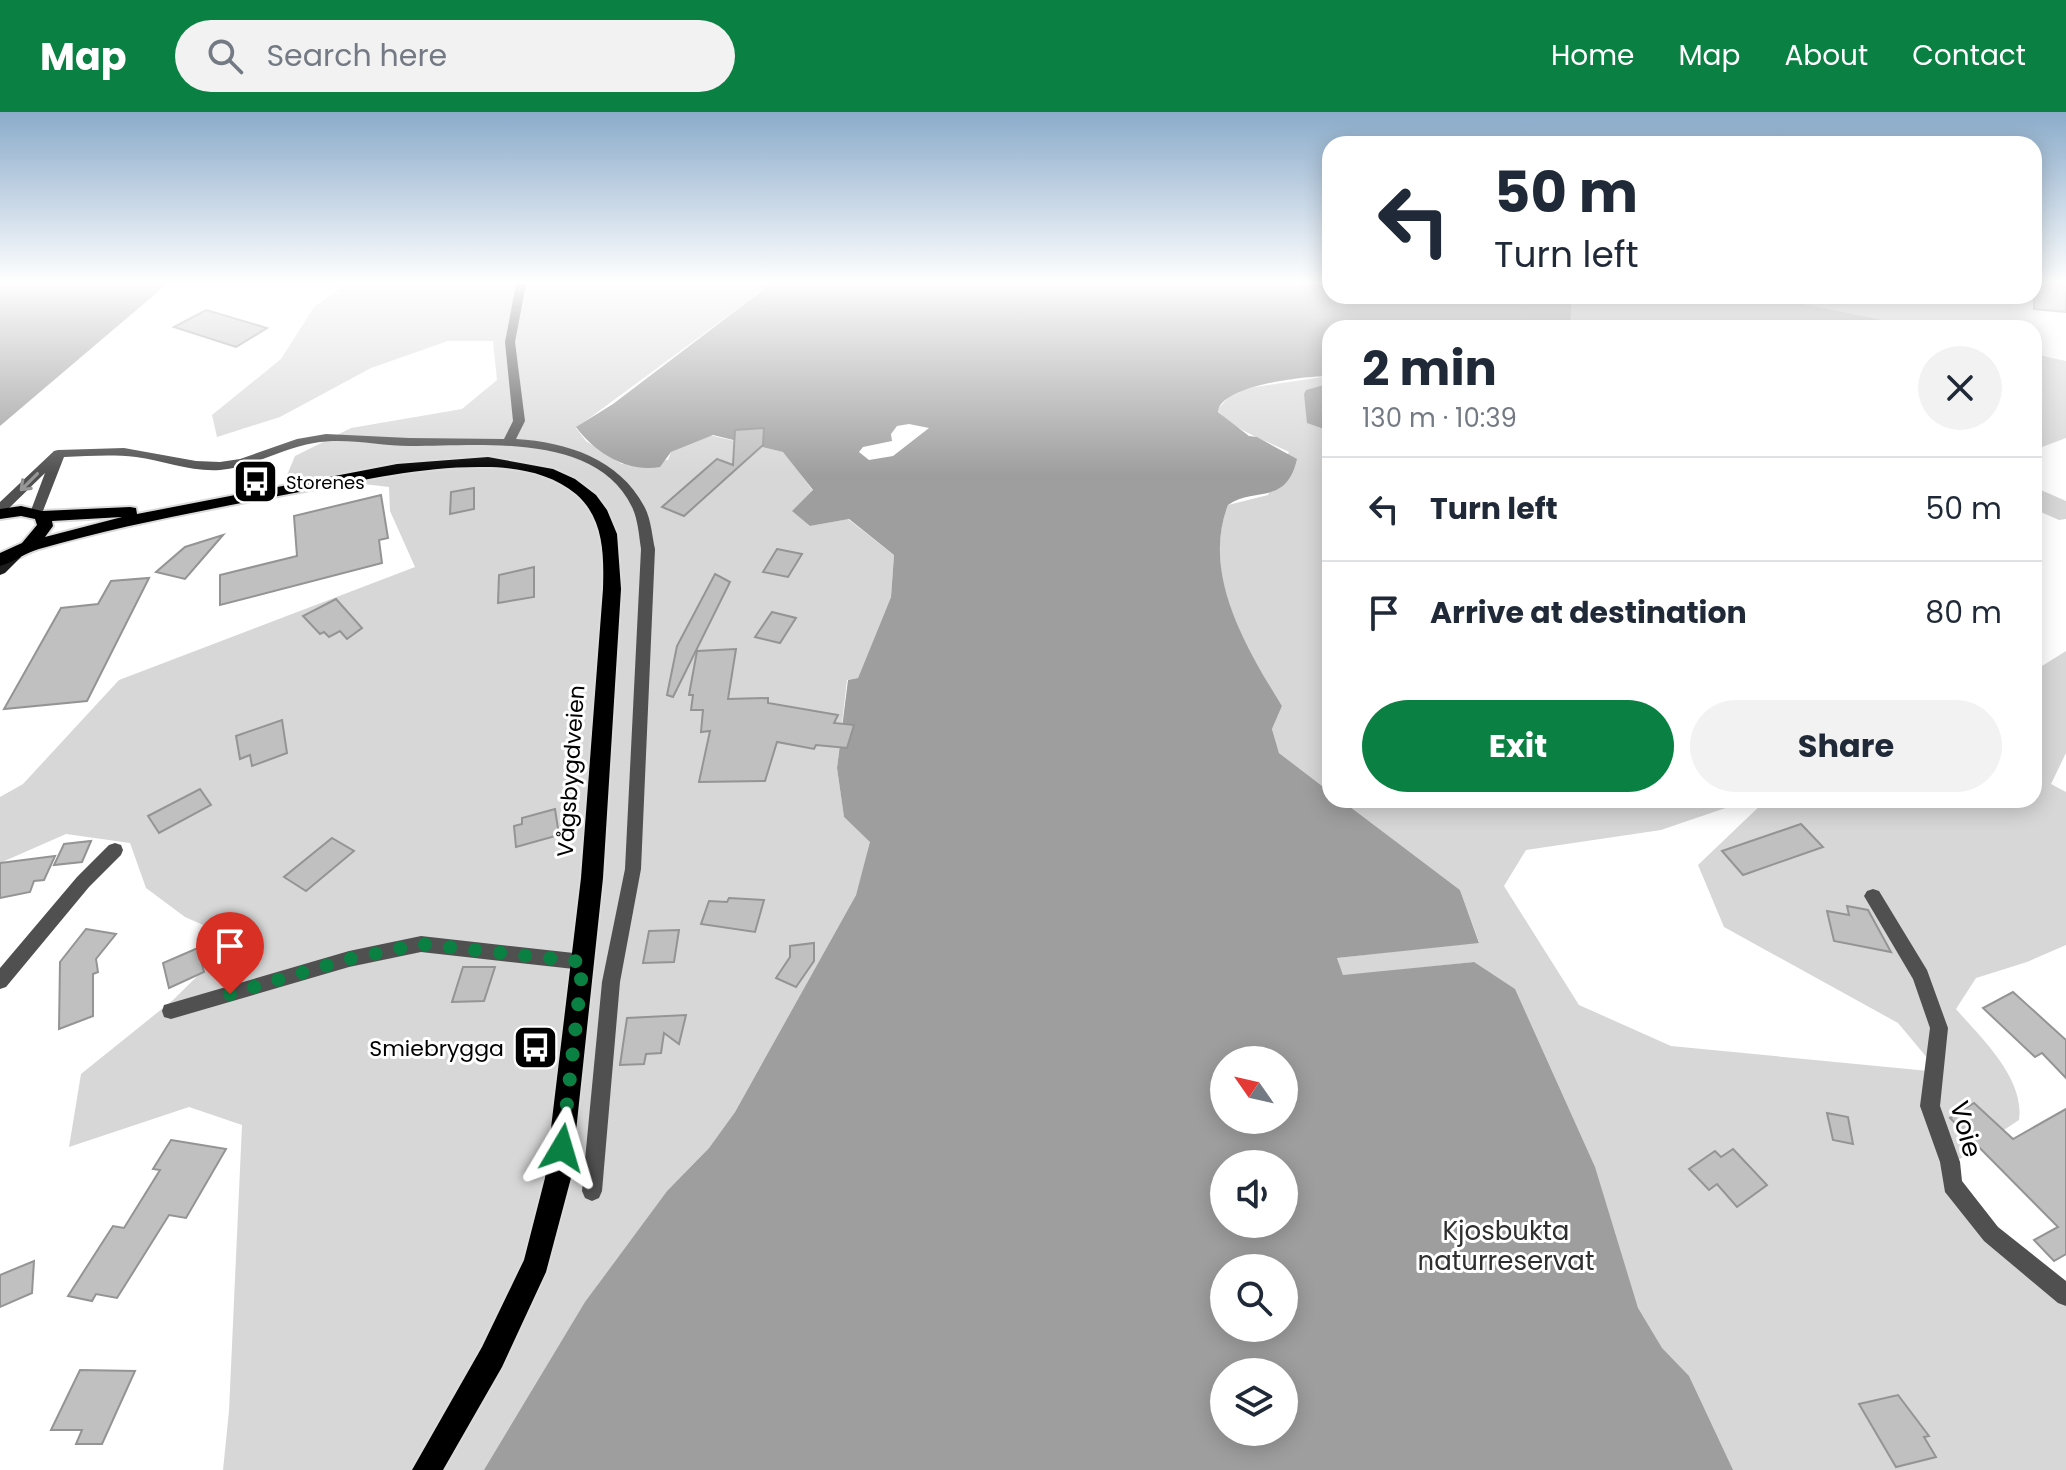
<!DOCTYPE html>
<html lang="en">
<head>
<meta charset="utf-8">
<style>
  :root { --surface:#fff; --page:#f2f2f3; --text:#1f2937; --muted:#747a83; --line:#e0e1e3; --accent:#0b8043 }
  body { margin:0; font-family:Poppins,sans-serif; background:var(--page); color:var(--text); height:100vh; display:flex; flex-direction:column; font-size:30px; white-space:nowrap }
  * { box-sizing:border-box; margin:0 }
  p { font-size:26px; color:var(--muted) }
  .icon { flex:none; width:44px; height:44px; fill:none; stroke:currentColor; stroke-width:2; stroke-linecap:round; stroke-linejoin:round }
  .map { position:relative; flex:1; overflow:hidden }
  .panel { position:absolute; left:1322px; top:208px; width:720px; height:488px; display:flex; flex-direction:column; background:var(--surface); border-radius:24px; box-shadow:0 4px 20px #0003 }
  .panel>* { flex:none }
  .top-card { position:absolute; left:1322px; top:24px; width:720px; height:168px; border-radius:24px; box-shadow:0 4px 20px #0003; background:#fff; color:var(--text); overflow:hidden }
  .needle { width:52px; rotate:304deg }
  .buttons { position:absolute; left:1210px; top:934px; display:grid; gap:16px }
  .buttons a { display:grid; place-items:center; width:88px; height:88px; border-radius:50%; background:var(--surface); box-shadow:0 4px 20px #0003; font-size:40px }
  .pin { position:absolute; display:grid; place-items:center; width:68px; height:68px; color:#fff; margin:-82px -34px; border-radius:50% 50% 50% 0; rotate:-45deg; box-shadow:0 0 8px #0007 }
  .pin .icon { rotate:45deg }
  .me { position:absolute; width:88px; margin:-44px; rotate:7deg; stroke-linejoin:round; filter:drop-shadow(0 0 6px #0008) }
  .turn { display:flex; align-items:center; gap:28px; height:168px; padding:0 40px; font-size:36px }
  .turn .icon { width:104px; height:104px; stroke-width:2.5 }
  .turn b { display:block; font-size:56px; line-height:68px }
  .round { display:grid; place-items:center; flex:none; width:84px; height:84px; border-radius:42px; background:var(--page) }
  .head { display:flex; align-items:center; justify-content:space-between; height:136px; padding:0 40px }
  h1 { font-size:48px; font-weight:700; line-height:60px }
  .primary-button { display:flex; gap:16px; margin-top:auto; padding:16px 40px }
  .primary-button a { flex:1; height:92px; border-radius:48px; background:var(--accent); color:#fff; font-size:32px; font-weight:700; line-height:92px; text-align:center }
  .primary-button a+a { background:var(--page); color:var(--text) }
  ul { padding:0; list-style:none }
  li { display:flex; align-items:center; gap:24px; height:104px; padding:0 40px; border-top:2px solid var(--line) }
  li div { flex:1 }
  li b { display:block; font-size:30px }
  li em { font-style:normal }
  header { display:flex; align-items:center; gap:48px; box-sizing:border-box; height:112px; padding:0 40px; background:var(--accent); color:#fff }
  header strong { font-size:38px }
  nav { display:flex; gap:44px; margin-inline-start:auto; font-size:28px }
  .search { width:560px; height:72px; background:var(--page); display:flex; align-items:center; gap:20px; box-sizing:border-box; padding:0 28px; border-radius:44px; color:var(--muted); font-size:30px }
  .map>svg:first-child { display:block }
  .green { fill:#d7d7d7; fill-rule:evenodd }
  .water { fill:#9e9e9e; fill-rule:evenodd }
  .building { fill:#c0c0c0; stroke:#949494; stroke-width:2 }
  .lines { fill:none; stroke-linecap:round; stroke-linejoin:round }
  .primary-casing { stroke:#dbdbdb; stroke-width:4 }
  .street { fill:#505050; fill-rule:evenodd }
  .secondary { fill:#1d1d1d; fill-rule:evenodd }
  .primary { fill:#000; fill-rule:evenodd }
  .oneway { stroke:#969696 }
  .route { stroke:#0b8043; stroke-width:14; stroke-dasharray:0 25.2 }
  .labels { text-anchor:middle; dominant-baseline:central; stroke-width:6; stroke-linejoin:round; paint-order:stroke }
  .far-poi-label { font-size:18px; fill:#000; stroke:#fff; text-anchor:start }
  .street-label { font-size:22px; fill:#000; stroke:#fff }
  .poi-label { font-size:22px; fill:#000; stroke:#fff; text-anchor:end }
  .near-street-label { font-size:26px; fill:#000; stroke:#fff }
  .near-park-label { font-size:26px; fill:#2e2e2e; stroke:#fff }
</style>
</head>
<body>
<header>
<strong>Map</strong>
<div class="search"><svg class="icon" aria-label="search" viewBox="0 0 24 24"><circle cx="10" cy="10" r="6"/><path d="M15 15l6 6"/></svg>Search here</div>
<nav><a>Home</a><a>Map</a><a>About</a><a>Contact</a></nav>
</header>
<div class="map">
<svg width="2066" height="1358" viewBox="0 0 2066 1358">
  <rect width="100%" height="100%" fill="#fff"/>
  <g class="green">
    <path d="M347,172h424l-195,144 10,13 36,23 46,-4 3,-8 38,-17 75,17 29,39 -20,20 17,15 38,-7 46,36 -3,42 -33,81 -11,2 -10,88 7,49 27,25 -15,53 -121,217 -26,36 -42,43 -70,95 627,-166h60l190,-158 -131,14 -6,-18 142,-16 -19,-52 -119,-90h408l-88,30 -135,20 -22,36 75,119 92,41 268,26 -41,-49 -174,-96 -26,-62 68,-65h268v-129l32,-20v102l-15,31 15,8v153l-39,17 -51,16 -20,31c25,29 69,69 63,111l-59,39 -16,-5 30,63 92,76v177h-1843l6,-59 13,-286 -53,-18 -120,40 12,-73 92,-74 62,-61 -50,-22 -39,-29 -16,-45 -64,-9 -66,29v-66l23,-13 96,-104 296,-113 -25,-56 -1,-24 -102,-12 8,-19 56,-28 111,-19 35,-29 -4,-39h-45l-77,27 -91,49 -63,20 -5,-22 69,-56 33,-52zM1224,1052h60v60h-60zM1224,1156h60v60h-60zM1224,1260h60v60h-60z"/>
    <path d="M1572,184h192l156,32h-350z"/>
    <path d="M2034,242l32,7v77l-32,12z"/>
    <path d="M1330,264v11l-6,-2 3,45 3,-1v363l-51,-39 -7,-24 10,-23c-36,-57 -81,-132 -54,-201l40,-10 21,-43c-26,-13 -52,-20 -72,-42l18,-20z"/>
    <path d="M2034,375l32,14v18l-7,1 -25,-11z"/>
  </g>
  <g class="water">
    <path d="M0,172h167l-167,142z"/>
    <path d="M771,172h559v12h242l-2,32h-240v48c-24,0 -110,9 -112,36l31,24 8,1 40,22c-11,48 -44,27 -69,46 -27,69 19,144 54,201l-10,23 7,24 51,39v8h11l119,90 19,53 -142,15 6,17 131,-13 41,27 80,178 43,141 24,40 27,28 44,94h-1249l101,-168 82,-111 42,-43 26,-36 121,-217 14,-53 -26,-25 -7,-49 11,-88 10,-2 33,-81 3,-42 -45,-36 -39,7 -18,-15 21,-21 -30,-38 -70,-17 -42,17 -11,15c-32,6 -65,-14 -84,-40l37,-23zM909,312l20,4 -36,28 -24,4 -10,-8 4,-5 29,-6 -1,-7 6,-8zM1224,948h60v60h-60zM1224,1052h60v60h-60zM1224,1156h60v60h-60zM1224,1260h60v60h-60z"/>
    <path d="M1324,273l6,2v42l-3,1 -20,-7 -3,-29 2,-4z"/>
  </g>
  <g class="building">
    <path d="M2034,172h32v28l-32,-3z"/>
    <path d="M206,198l61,18 -31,19 -62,-20z"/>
    <path d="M764,316l-1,17 -79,71 -22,-9 55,-48 16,6 2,-35z"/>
    <path d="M474,376v21l-24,5 1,-22z"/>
    <path d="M381,383l7,43 -9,2 3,23 -162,42v-30l77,-19 -3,-40z"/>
    <path d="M223,423l-38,44 -29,-7 29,-25z"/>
    <path d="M777,437l25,5 -14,23 -25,-5z"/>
    <path d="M534,455v30l-36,6 1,-28z"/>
    <path d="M715,462l15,8 -57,115 -6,-2 10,-49z"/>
    <path d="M149,466l-62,123 -83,8 57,-101 37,-4 13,-23z"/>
    <path d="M336,487l26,29 -15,11 -7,-8 -11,6 -5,-5 -4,2 -17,-18z"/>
    <path d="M772,500l24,6 -16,25 -25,-6z"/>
    <path d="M736,537l-8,50 40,-1v5l70,12 -4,8 20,2 -7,23 -31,-3 -2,4 -37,-7 -12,39 -66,1 11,-51 -9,1 2,-22h-12l2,-15h-4l8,-44z"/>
    <path d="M282,608l5,33 -35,13 -2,-11 -10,4 -4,-23z"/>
    <path d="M200,677l11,16 -52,28 -11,-17z"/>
    <path d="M555,697l4,26 -43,12 -2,-21 8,-2v-6z"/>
    <path d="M1801,712l22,23 -80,28 -21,-24z"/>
    <path d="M332,726l22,13 -48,40 -22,-14z"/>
    <path d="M91,729l-9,21 -28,3 10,-21z"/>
    <path d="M55,744l-11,24 -10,1 -4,11 -30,6v-35z"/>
    <path d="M729,786l35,2 -9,32 -54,-8 8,-23 18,1z"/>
    <path d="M1847,794l21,4 23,42 -57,-11 -7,-30 22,4z"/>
    <path d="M86,817l30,5 -20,25 2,13 -5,2v42l-34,13 1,-67z"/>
    <path d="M679,818l-5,32 -31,1 6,-32z"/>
    <path d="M814,831v18l-18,26 -20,-9 14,-21v-11z"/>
    <path d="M198,836l6,24 -35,16 -6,-25z"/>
    <path d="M495,855l-11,34 -32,1 11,-35z"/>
    <path d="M2013,880l53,48v38l-24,-25 -7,4 -52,-49z"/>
    <path d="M686,903l-7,29 -15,-11 -3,20 -15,1 -2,10 -24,1 7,-47z"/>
    <path d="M1974,991l39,36 53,-30v145l-12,7 -20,-21 24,-13 -108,-109z"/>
    <path d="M1827,1001l21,4 5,27 -20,-4z"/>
    <path d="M171,1028l55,9 -40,69 -17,-3 -52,83 -21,-4 -4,7 -24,-5 45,-70 11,2 36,-58 -7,-1z"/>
    <path d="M1733,1037l34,36 -30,22 -20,-23 -8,6 -20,-21 26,-18 6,6z"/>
    <path d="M34,1149l-2,32 -32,14v-32z"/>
    <path d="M80,1258l55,1 -33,73h-26l6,-14h-31z"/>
    <path d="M1898,1283l31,41 -5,1 12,20 -40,10 -37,-63z"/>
  </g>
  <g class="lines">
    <defs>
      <path id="primary" d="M488,345l65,12 22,10 21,16 11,15 10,24 4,55 -18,289 -32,300 -25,94 -44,95 -59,103h-31l70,-123 42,-87 21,-82 36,-300 22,-289c1,-34 1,-71 -27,-95 -25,-21 -60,-27 -91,-27 -61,-1 -120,13 -180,24 -89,17 -179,33 -266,58 -14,4 -25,13 -39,17v-13l22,-10 15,-18 -2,-6 -14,-3 -21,3v-10l21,-3 21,5 88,-4 6,1 1,6 260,-50zM122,405l-77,20 8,-11 -1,-5z"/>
    </defs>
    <use href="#primary" class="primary-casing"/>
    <g class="street">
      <path d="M516,172h10l-11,58 10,79 -9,18c51,3 103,20 128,67 7,12 8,30 11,43l-14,320 -21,113 -18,209 -3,7 -7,3 -7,-3 -3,-7 20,-209 23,-113 16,-320c-2,-13 -3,-30 -9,-42 -36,-75 -152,-61 -221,-61 -33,0 -65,-9 -97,-3 -32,5 -61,24 -94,27 -28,2 -56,-9 -84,-13 -24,-3 -48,-1 -72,0l-23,59 -5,1 -6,-4 15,-40 -40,39 -5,1v-11l54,-51 4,-1 66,-2 72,13 24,1 20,-3 57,-20 29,-5 83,4 95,1 9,-18 -8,-79z"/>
      <path d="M115,731l6,2 2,5 -2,5 -32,32 -83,100 -6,2v-21l77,-91 32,-32z"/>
      <path d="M1873,777l6,2 48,79 21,58 -8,78 20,56 2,19 36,46 68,54v25l-8,-3 -74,-62 -39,-49 -5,-30 -20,-56 10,-78 -17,-49 -49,-83 3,-5z"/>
      <path d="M421,824l162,18 6,2 3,6 -3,6 -6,2 -162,-18 -72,15 -178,52 -7,-2 -2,-6 2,-6 7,-2 178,-52z"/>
    </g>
    <path class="secondary" d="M16,438l5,1v6l-16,16 -5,2v-13z"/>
    <use href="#primary" class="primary"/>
  </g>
  <defs><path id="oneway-shaft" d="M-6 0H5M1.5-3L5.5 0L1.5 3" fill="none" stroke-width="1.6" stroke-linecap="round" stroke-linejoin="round" transform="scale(2)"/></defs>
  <use class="oneway" href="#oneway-shaft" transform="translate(29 370) rotate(135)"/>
  <linearGradient id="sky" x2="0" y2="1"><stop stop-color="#8aabca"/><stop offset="0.47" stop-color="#fff"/><stop offset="1" stop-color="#fff" stop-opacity="0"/></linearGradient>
  <rect width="2066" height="363" fill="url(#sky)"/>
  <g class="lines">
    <path class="route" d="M230,882l119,-35 72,-15 162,18 -21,186"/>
  </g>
  <defs>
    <symbol id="bus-square" viewBox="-11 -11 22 22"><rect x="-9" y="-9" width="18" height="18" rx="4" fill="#000" stroke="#fff"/><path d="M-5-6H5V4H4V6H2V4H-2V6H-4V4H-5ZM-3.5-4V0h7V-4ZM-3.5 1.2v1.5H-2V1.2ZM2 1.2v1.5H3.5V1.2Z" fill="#fff"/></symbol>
  </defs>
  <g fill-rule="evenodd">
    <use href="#bus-square" x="230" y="344" width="51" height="51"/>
    <use href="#bus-square" x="510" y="910" width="51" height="51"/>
  </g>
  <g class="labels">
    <g class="far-poi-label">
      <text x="286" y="370">Storenes</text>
    </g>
    <g class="street-label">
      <text transform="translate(571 659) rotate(-86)">Vågsbygdveien</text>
    </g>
    <g class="poi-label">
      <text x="504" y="936">Smiebrygga</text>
    </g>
    <g class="near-street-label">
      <text transform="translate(1966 1017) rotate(75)">Voie</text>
    </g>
    <g class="near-park-label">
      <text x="1506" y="1119">Kjosbukta<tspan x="1506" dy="30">naturreservat</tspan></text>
    </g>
  </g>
</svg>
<div class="buttons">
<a><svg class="needle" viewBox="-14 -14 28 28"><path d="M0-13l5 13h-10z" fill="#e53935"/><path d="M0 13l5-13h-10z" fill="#747a83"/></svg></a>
<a><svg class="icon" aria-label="sound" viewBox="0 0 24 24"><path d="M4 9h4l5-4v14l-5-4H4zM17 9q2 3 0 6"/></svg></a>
<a><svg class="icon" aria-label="search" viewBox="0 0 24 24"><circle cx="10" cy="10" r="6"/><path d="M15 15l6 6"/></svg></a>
<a><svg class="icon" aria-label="layers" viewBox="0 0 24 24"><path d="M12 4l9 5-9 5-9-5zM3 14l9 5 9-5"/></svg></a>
</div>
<div class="pin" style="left:230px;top:882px;background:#d93025"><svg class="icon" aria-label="arrive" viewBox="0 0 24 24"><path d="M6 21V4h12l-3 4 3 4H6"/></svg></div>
<svg class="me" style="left:562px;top:1036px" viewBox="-20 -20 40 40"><path d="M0-17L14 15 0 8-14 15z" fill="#0b8043" stroke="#fff" stroke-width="4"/></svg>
<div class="top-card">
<div class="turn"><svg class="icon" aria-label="left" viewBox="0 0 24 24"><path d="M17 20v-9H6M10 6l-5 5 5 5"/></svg><div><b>50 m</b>Turn left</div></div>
</div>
<section class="panel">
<div class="head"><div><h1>2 min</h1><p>130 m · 10:39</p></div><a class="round"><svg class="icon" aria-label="close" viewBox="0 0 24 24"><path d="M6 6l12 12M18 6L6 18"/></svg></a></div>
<ul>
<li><svg class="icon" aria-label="left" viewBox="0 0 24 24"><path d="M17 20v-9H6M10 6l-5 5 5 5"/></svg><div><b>Turn left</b></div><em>50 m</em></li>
<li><svg class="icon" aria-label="arrive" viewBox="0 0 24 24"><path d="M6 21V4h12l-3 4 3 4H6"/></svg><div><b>Arrive at destination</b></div><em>80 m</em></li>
</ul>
<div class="primary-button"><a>Exit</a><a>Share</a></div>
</section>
</div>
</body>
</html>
